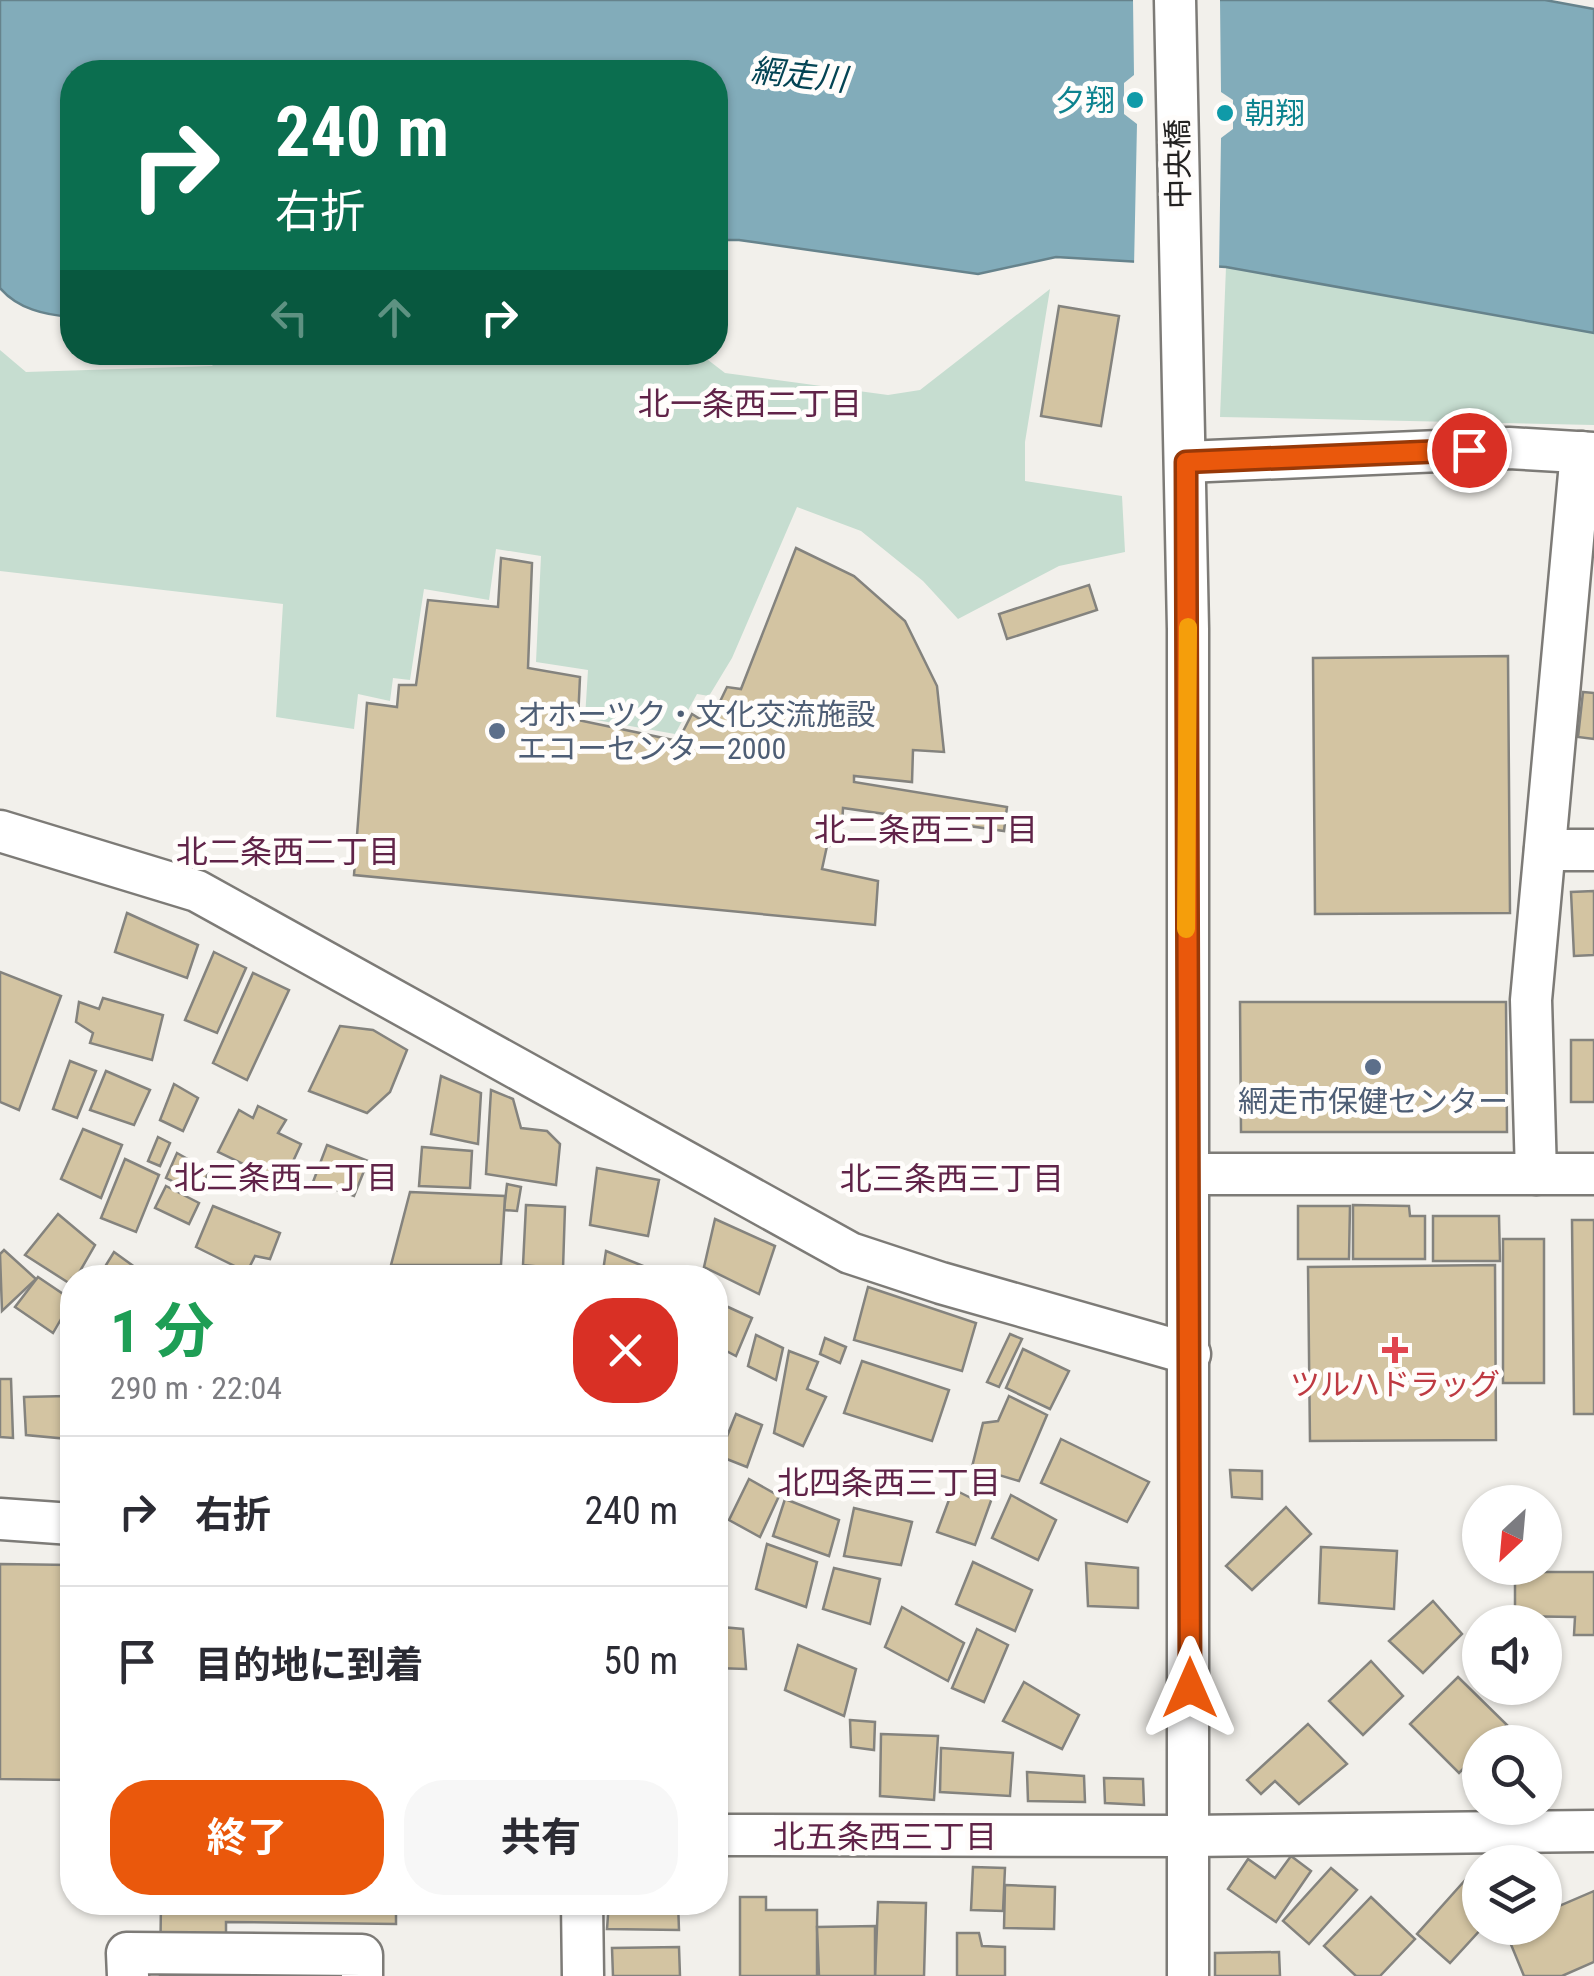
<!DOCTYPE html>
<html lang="ja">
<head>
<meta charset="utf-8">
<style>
  :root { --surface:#fff; --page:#f7f7f7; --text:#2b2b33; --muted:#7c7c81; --line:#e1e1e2; --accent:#ea580c }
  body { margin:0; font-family:"Roboto Condensed","Noto Sans JP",sans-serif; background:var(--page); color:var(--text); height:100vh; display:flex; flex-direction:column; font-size:38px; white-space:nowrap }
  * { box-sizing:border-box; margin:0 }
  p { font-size:32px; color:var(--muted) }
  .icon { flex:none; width:55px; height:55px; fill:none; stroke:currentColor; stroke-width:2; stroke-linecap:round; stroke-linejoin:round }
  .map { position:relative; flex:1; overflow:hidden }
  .panel { position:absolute; left:60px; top:1265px; width:668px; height:650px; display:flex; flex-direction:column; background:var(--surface); border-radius:40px; box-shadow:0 2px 8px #0004 }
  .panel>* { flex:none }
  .hud { position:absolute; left:60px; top:60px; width:668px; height:305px; border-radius:40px; box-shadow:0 2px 8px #0004; background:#0b6e4f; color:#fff; overflow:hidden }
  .needle { width:65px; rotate:206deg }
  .buttons { position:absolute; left:1462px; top:1485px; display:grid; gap:20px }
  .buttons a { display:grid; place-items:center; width:100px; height:100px; border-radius:50%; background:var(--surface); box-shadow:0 2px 8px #0004; font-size:50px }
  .pin { position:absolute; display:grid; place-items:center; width:85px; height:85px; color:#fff; margin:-42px; border:5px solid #fff; border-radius:50%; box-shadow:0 2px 10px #0007 }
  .me { position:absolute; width:110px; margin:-55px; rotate:0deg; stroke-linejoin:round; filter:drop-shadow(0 0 8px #0008) }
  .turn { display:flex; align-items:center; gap:35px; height:210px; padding:0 50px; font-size:45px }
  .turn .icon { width:130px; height:130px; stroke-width:2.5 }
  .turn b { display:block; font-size:70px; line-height:85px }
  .lanes { display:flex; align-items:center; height:95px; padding:0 50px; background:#0003; justify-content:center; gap:50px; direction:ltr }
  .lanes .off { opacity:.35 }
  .round { display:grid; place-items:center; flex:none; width:105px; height:105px; border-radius:40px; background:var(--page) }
  .head { display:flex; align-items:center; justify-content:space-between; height:170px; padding:0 50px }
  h1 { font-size:60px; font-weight:700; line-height:75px; color:#1e9e55 }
  .cta { display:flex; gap:20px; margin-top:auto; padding:20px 50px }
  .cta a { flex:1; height:115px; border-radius:40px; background:var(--accent); color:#fff; font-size:40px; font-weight:700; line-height:115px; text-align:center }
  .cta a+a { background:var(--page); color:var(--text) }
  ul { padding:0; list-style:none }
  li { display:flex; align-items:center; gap:30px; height:150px; padding:0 50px; border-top:2px solid var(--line) }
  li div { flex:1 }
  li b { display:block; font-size:38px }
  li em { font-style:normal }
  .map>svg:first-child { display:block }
  .green { fill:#c6ddd0 }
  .water { fill:#82acba; stroke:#66838c; stroke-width:2.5 }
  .pier { fill:#f2f0eb }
  .building { fill:#d3c4a2; stroke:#84837e; stroke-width:2.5 }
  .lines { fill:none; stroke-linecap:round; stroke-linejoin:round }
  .minor-casing { stroke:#7d7b77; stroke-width:45 }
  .minor { stroke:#fff; stroke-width:40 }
  .route-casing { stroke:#983908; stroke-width:25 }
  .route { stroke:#ea580c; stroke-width:18 }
  .slow { stroke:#f59e0b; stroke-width:18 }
  .culture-dot { fill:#0f9aa8; stroke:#fffdfb; stroke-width:4 }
  .service-dot { fill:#5c6f8a; stroke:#fffdfb; stroke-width:4 }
  .health-dot { fill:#e0444e; stroke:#fffdfb; stroke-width:4 }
  .labels { text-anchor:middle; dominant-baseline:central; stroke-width:10; stroke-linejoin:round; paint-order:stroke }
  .culture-label { font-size:30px; fill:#0d838f; stroke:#fffdfb; text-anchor:end }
  .street-label { font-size:30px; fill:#232221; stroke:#fffdfb }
  .service-label { font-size:30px; fill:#4e5e75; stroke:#fffdfb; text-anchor:start }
  .health-label { font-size:30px; fill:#be3a42; stroke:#fffdfb }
  .water-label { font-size:32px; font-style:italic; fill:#044454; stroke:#fffdfb }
  .neighbourhood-label { font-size:32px; fill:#602348; stroke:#fffdfb }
</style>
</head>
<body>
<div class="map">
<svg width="1594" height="1976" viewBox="0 0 1594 1976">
  <rect width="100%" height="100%" fill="#f2f0eb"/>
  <g class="green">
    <path d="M1226,267l368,66v92l-374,-8z"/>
    <path d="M1050,289l-25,153v39l97,15 3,56 -66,14 -101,53 -35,-38 -62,-50 -64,-24 -65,151 -23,38 -12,-2 -22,40 -90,-16 3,-48 -52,-8 5,-106 -45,-7 -7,51 -65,-11 -14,91 -17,-2 -3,23 -32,-7 -4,35 -78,-12 7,-113 -283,-33v-221l26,22 186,-6 13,-14 474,1 26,20 163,22 32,-5z"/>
  </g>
  <path class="water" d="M0,0h1545l49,9v324l-368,-66 -170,-10 -78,17 -239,-34h-24v-168h-643v245c-27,-2 -54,-8 -72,-29z"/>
  <path class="pier" d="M1133,0h87l1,92 12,8v29l-12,9 -2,134 -85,-5 3,-143 -13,-10v-31l10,-8z"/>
  <g class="building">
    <path d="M1059,306l60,10 -18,110 -60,-10z"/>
    <path d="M796,548l58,28 51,45 32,65 7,66 -31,-2 -1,32 -58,-6v6l153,25 -3,24 -161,-23 -2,37 -14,1 -5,23 56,12 -3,44 -521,-50 13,-172 30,4 2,-22h17l12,-85 70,7 3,-49 31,5 -4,105 52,9 -2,43 100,21 14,-27 8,5 14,-5 13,-27 14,2z"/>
    <path d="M1089,585l8,25 -90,29 -8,-25z"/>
    <path d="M1508,656l2,257 -195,1 -2,-256z"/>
    <path d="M1583,692l11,1v46l-16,-2z"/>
    <path d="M1594,891v64l-20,1 -3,-64z"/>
    <path d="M127,913l71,32 -11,33 -72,-26z"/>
    <path d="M214,952l32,16 -29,65 -32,-13z"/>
    <path d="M0,972l61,24 -42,114 -19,-8z"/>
    <path d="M253,973l36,17 -42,90 -34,-17z"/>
    <path d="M103,998l60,17 -11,45 -62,-17 3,-10 -17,-11 3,-20 20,7z"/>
    <path d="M1240,1002h266l1,130h-266z"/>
    <path d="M340,1026l33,4 34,20 -17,42 -23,21 -58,-22z"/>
    <rect x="1571" y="1040" width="23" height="62"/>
    <path d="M70,1061l26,10 -19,47 -24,-9z"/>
    <path d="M106,1071l44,19 -16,35 -44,-15z"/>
    <path d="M441,1076l40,17 -3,51 -47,-10z"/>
    <path d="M174,1084l24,14 -15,33 -23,-11z"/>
    <path d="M491,1090l22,9 8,29 26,3 13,13 -4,41 -70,-11z"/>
    <path d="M258,1106l28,14 -8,13 23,11 -18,39 -65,-31 21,-42 14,8z"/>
    <path d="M83,1129l39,16 -21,53 -40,-19z"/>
    <path d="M158,1137l12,6 -10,23 -12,-5z"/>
    <path d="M327,1145l41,16 -14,35 -41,-14z"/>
    <path d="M422,1147l50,4 -2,37 -51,-2z"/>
    <path d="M177,1153l32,18 -10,23 -33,-16z"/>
    <path d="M125,1159l34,16 -23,57 -35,-14z"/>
    <path d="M597,1168l62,12 -11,56 -58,-11z"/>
    <path d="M507,1184l14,3 -4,24 -13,-1z"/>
    <path d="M166,1186l33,17 -10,21 -34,-16z"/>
    <path d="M410,1192l95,4 -4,69h-110z"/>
    <path d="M526,1205l39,2 -2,62 -40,-4z"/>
    <path d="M1353,1205l56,1 1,10h15v43h-72z"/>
    <path d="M213,1206l67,27 -10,26 -15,-3 -8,16 -51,-25z"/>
    <path d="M1298,1206h52l-1,53h-51z"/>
    <path d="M58,1214l37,31 -19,33h-4v7l-47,-30z"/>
    <path d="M1433,1216h66l1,45h-67z"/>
    <path d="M715,1219l60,27 -16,48 -55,-27z"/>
    <path d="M1572,1220h22v194h-20z"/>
    <rect x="1503" y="1239" width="41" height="144"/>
    <path d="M4,1250l32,29 -34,32 -2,-57z"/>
    <path d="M606,1251l67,27h-71z"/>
    <path d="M114,1252l36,26h-52z"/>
    <path d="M1495,1265l1,175 -186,1 -2,-174z"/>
    <path d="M38,1277l34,23 -19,33 -38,-26z"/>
    <path d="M868,1287l108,36 -14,48 -108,-31z"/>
    <path d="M715,1301l37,17 -16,38 -21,-11z"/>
    <path d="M1010,1334l12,5 -23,48 -12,-5z"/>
    <path d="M756,1335l27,13 -7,32 -28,-14z"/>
    <path d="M825,1338l21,9 -6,16 -20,-9z"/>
    <path d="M1023,1349l46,22 -19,38 -44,-21z"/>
    <path d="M789,1351l29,11 -11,27 19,8 -23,49 -29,-13z"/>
    <path d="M862,1361l87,29 -17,51 -88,-28z"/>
    <path d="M0,1379h11l2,59 -13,-1z"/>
    <path d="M67,1396l2,43 -43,-4 -2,-38z"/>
    <path d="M1009,1396l38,19 -28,66 -47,-14 11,-44 15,-2z"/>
    <path d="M736,1414l26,11 -15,42 -28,-11z"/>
    <path d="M1061,1439l88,43 -22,40 -86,-39z"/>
    <path d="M1230,1470l32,1v28l-30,-2z"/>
    <path d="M749,1479l30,17 -19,41 -31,-17z"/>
    <path d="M953,1489l18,9 4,-6 17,6 -17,47 -38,-13z"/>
    <path d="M1011,1495l45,25 -18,40 -46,-22z"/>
    <path d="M785,1499l54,21 -10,36 -56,-20z"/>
    <path d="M1286,1507l25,27 -59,56 -26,-24z"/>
    <path d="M854,1508l58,14 -11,43 -57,-9z"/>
    <path d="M767,1544l50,18 -11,45 -50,-18z"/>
    <path d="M1321,1547l76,4 -3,58 -75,-6z"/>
    <path d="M973,1562l59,28 -17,41 -59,-27z"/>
    <path d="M1086,1563l52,5v40l-50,-2z"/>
    <path d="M0,1564l72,1v215l-72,-1z"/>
    <path d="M834,1568l46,11 -10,45 -47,-15z"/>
    <path d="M1515,1572h79v63h-20l1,-18 -60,-1z"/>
    <path d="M1433,1601l29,33 -39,39 -34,-32z"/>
    <path d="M902,1607l62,36 -16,38 -63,-34z"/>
    <path d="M715,1615h7v12l21,2 3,40 -31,-1z"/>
    <path d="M977,1629l31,16 -24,57 -32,-14z"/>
    <path d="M798,1645l58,24 -12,47 -59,-26z"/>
    <path d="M1371,1661l32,35 -40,39 -34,-34z"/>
    <path d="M1458,1677l49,48 -18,17h-9v10l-21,21 -49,-49z"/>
    <path d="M1024,1682l55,33 -17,34 -59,-28z"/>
    <path d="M850,1720l25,2 -1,28 -23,-3z"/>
    <path d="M1308,1724l39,40 -48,40 -24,-23 -14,13 -14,-14z"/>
    <path d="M881,1734l57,2 -4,64 -54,-4z"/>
    <path d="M941,1748l72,5 -3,43 -70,-4z"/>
    <path d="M1027,1772l57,4 1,26 -57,-1z"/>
    <path d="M1104,1778l39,1 1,26 -39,-2z"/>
    <path d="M1291,1856l20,15 -35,51 -48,-33 20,-30 27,19z"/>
    <path d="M973,1867l32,1 -2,43 -32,-1z"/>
    <path d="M1331,1868l26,22 -48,54 -26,-23z"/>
    <path d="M1467,1878l13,7 2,43 -32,35 -33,-29z"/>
    <path d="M1005,1885l50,2 -1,42 -50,-1z"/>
    <path d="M1594,1891v71l-32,14h-38l-19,-46 40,-2v-16z"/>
    <path d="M740,1897h26v13h51v66h-77z"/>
    <path d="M1371,1897l44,42 -35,37h-24l-32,-30z"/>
    <path d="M161,1902h235v22l-170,-2v54h-66z"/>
    <path d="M609,1902h69l1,28 -72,-1z"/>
    <path d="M878,1902l48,1 -2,73h-49z"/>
    <path d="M875,1926v50h-56l-2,-49z"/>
    <path d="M957,1933h22l3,13 23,1v29h-48z"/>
    <path d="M679,1947l1,29h-67l-1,-28z"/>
    <path d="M1279,1952l1,24h-65v-23z"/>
  </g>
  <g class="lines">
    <defs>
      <g id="minor">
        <path d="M1175,0l13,629v1347"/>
        <path d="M1186,462l323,-14 85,5"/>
        <path d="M0,831l197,60 653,362 91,30 249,71"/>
        <path d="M1545,850h49"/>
        <path d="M1189,1174h405"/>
        <path d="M1536,1174l-5,-174 50,-548"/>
        <path d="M0,1519l72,5"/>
        <path d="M715,1835l474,1 405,-5"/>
        <path d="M582,1902l1,74"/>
        <path d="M128,1976l-1,-23 235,2v21"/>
      </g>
    </defs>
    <use href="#minor" class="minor-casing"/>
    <use href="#minor" class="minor"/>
  </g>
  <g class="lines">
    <defs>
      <path id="route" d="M1190,1688l-4,-1226 283,-12"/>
    </defs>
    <use href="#route" class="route-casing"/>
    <use href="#route" class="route"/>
    <path class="slow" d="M1186,929l2,-302"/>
  </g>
  <g class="culture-dot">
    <circle cx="1135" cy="100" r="10"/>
    <circle cx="1225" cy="113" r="10"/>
  </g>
  <g class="service-dot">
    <circle cx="497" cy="731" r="10"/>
    <circle cx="1373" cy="1067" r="10"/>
  </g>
  <path class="health-dot" d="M1390 1335h10v10h10v10h-10v10h-10v-10h-10v-10h10z"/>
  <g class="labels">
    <g class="culture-label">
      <text x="1115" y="100">夕翔</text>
      <text x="1245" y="113" text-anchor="start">朝翔</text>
    </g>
    <g class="street-label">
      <text transform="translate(1178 164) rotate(-91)">中央橋</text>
    </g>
    <g class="service-label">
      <text x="517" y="714">オホーツク・文化交流施設<tspan x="517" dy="34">エコーセンター2000</tspan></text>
      <text x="1373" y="1101" text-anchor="middle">網走市保健センター</text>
    </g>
    <g class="health-label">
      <text x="1395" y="1384">ツルハドラッグ</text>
    </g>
    <g class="water-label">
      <text transform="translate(799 75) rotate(6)">網走川</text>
    </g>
    <g class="neighbourhood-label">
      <text x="750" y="404">北一条西二丁目</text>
      <text x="926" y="830">北二条西三丁目</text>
      <text x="288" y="852">北二条西二丁目</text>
      <text x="286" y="1178">北三条西二丁目</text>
      <text x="952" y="1179">北三条西三丁目</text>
      <text x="889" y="1483">北四条西三丁目</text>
      <text x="885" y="1837">北五条西三丁目</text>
    </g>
  </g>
</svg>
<div class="buttons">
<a><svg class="needle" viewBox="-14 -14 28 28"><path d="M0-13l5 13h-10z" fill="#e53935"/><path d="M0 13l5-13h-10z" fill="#7c7c81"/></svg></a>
<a><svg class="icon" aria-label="sound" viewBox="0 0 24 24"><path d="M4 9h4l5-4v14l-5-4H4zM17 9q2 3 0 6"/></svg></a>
<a><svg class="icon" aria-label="search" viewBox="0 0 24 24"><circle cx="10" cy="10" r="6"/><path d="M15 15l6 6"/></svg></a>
<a><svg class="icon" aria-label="layers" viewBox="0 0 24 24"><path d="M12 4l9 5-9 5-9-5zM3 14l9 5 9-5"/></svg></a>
</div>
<div class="pin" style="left:1469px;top:450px;background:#d93025"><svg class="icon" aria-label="arrive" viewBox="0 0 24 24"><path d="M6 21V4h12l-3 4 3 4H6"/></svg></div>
<svg class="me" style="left:1190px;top:1688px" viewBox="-20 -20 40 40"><path d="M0-17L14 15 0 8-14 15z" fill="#ea580c" stroke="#fff" stroke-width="4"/></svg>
<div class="hud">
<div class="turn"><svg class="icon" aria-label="right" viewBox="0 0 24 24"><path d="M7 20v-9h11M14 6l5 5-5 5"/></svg><div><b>240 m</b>右折</div></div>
<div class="lanes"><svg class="icon off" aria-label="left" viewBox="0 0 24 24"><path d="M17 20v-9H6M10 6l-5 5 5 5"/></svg><svg class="icon off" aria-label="ahead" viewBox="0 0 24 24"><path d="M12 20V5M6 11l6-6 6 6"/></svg><svg class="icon" aria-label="right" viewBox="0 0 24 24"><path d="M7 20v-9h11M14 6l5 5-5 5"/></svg></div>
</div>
<section class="panel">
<div class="head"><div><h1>1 分</h1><p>290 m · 22:04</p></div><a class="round" style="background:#d93025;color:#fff"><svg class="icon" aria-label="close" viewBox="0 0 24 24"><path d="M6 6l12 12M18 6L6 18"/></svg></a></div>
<ul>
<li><svg class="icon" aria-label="right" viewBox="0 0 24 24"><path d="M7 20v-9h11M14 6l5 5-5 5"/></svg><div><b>右折</b></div><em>240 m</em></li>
<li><svg class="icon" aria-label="arrive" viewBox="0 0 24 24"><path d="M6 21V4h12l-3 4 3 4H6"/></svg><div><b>目的地に到着</b></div><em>50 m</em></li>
</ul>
<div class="cta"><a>終了</a><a>共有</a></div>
</section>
</div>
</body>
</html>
